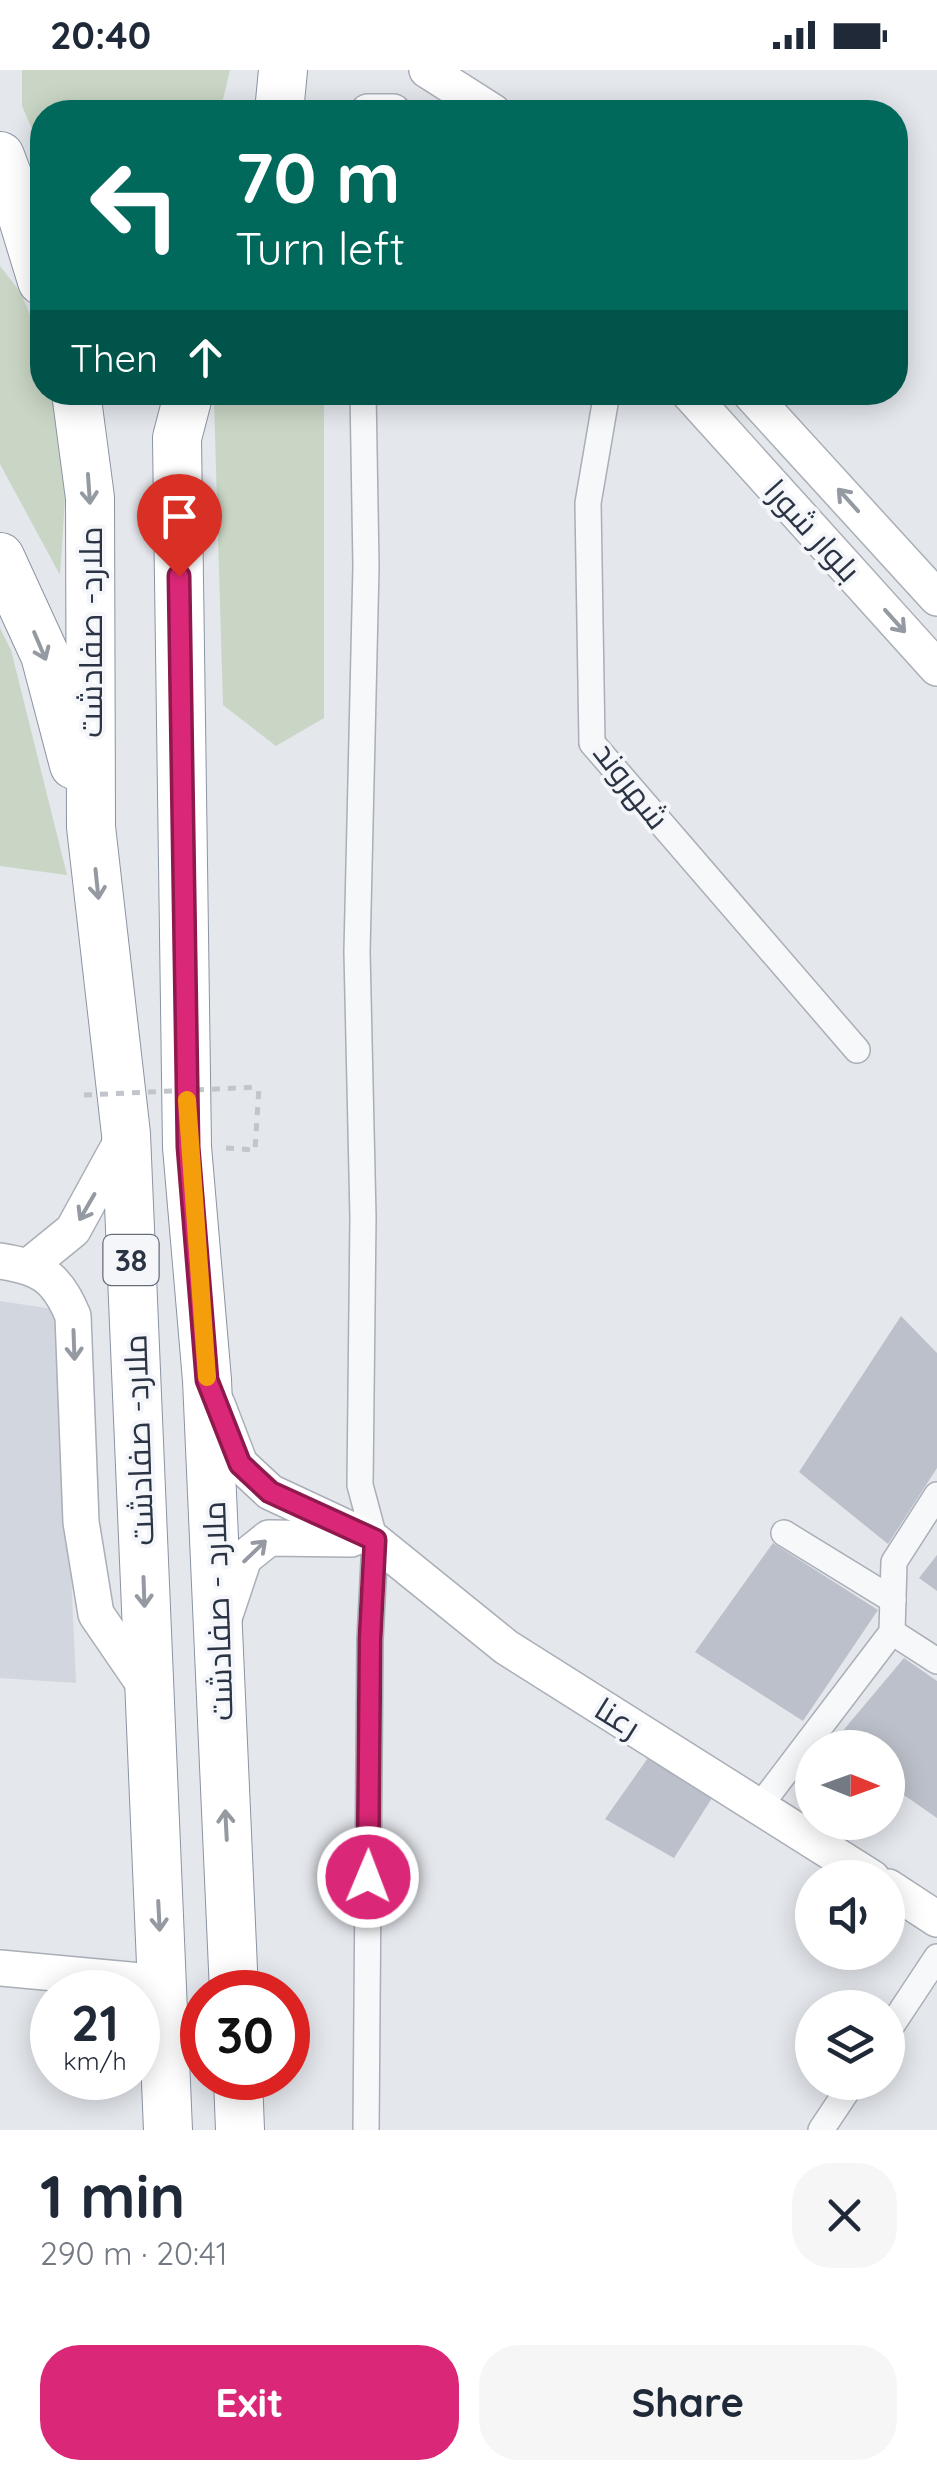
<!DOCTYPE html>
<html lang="en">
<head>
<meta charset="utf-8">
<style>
  :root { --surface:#fff; --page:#f6f6f7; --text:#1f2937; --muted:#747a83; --accent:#db2777 }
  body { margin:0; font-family:Quicksand,Cairo,sans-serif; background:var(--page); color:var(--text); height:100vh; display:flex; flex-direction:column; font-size:38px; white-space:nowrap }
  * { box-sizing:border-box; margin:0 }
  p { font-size:32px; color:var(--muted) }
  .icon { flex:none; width:55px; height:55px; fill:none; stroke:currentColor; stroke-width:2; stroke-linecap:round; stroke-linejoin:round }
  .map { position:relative; height:2060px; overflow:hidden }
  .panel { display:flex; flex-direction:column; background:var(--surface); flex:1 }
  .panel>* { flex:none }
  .top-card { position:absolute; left:30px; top:30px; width:878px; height:305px; border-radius:40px; box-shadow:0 5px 25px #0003; background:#00695c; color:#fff; overflow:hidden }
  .needle { width:65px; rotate:91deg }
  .tools { position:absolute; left:795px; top:1660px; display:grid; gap:20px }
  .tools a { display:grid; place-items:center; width:110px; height:110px; border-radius:50%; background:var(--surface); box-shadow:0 5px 25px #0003; font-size:50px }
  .speed { position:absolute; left:30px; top:1900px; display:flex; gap:20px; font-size:50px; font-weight:700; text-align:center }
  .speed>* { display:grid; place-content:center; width:130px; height:130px; border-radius:50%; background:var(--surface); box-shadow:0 5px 25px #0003; line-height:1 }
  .speed small { font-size:25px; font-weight:400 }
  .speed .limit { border:15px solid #d22; background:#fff; color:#111 }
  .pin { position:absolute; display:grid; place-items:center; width:85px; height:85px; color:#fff; margin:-102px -42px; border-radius:50% 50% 50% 0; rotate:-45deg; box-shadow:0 0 10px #0007 }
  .pin .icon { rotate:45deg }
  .me { position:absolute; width:110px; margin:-55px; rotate:1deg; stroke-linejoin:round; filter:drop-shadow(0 0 8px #0008) }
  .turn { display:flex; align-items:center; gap:35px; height:210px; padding:0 40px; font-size:45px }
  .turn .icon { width:130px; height:130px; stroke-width:2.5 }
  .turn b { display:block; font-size:70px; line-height:85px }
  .then { display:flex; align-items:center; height:95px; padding:0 40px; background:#0003; gap:20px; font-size:38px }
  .round { display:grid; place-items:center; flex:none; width:105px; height:105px; border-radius:40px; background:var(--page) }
  .overview { display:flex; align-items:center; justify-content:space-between; height:170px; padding:0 40px }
  h1 { font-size:60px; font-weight:700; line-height:75px }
  .action { display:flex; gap:20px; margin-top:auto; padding:20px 40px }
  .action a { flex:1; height:115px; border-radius:40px; background:var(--accent); color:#fff; font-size:40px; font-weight:700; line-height:115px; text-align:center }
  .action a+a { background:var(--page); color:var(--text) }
  .status { display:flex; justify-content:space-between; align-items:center; height:70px; padding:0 50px; background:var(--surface); direction:ltr }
  .status svg { height:28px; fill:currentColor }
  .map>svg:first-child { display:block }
  .built { fill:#d2d6de }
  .green { fill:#c9d6c5 }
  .building { fill:#bbc0ca }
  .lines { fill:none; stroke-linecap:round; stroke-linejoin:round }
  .street-casing { stroke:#a9aeb7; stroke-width:28 }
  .secondary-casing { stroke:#a9aeb7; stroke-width:38 }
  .highway-casing { stroke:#8b94a3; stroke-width:50 }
  .path { stroke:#c2c5cb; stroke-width:5; stroke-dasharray:8 8; stroke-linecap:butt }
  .street { stroke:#f7f8fa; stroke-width:25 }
  .secondary { stroke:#fff; stroke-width:35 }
  .highway { stroke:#fff; stroke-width:48 }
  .path-bridge { stroke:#c2c5cb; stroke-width:5; stroke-dasharray:8 8; stroke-linecap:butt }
  .oneway { stroke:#959aa2 }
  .route-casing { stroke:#8e194d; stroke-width:25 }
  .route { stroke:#db2777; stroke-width:18 }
  .slow { stroke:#f59e0b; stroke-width:18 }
  .labels { text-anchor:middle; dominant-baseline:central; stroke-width:8; stroke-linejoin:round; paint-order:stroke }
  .shield { fill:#f4f6f9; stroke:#676e7b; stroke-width:2.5 }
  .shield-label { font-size:30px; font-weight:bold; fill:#2b3445 }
  .street-label { font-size:32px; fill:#2b3445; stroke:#f4f6f9 }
</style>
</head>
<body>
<div class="status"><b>20:40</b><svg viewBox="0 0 49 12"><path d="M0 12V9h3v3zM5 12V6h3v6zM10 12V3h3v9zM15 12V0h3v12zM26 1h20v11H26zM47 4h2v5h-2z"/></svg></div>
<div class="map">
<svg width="937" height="2060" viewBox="0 0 937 2060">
  <rect width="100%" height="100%" fill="#e4e7ec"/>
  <path class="built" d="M0,1231l59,9 17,373 -76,-5z"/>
  <g class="green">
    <path d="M22,0h208l-10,42h-178v40l-20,-46z"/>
    <path d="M0,196l21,27 21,51v48l18,1 6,91 -6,91 -60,-111z"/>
    <path d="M218,323h106v325l-48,28 -53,-41 -9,-304z"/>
    <path d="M0,558l11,22 56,225 -67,-9z"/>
  </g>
  <g class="building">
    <path d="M901,1246l36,37v115l-49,76 -89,-72z"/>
    <path d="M773,1473l105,67 -75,111 -108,-69z"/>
    <path d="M937,1485v36l-18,-13z"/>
    <path d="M904,1588l33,23v137l-49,-34v-36l-57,-3z"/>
    <path d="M650,1685l62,43 -38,60 -69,-39z"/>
  </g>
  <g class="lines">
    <defs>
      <g id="street">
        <path d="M363,322l3,174 -9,386 6,265 -3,268 15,56 -5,98 -4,491"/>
        <path d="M607,322l-19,111 4,240 265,307"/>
        <path d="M784,1463l109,67"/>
        <path d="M892,1562l45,29"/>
        <path d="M759,1737l133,-175 2,-70 43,-67"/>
        <path d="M888,1961l49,-74"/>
        <path d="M821,2060l32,-48"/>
      </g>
      <g id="secondary">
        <path d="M427,0l66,42"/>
        <path d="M368,42h25"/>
        <path d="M688,322l249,276"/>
        <path d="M749,322l188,206"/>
        <path d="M0,1191c41,6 57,16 73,55l8,206 15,92 52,76"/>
        <path d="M30,1195l43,-35 52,-95"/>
        <path d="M217,1334l23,60 30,28 105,49 131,106 366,231"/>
        <path d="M224,1548l20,-60 25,-20 82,1"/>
        <path d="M888,1817l49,32"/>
        <path d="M0,1898l162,15"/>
      </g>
      <g id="highway">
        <path d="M279,42l4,-42"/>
        <path d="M0,86l20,53 22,26"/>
        <path d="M20,139l22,72"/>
        <path d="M76,322l14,106 1,329 35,307 42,996"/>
        <path d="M189,322l-12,46 10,709 20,233 27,612"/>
        <path d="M0,487l45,98 29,110"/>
        <path d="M238,2008l2,52"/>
      </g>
    </defs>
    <use href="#street" class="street-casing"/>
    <use href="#secondary" class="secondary-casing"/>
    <use href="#highway" class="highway-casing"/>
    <path class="path" d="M226,1078l29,2 4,-63"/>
    <use href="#street" class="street"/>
    <use href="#secondary" class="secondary"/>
    <use href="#highway" class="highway"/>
    <path class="path-bridge" d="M84,1025l175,-8"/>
  </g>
  <defs><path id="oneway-shaft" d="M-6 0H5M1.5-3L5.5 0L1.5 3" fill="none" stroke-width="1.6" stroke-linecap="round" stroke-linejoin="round" transform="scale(2.5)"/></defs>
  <g class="oneway">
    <use href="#oneway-shaft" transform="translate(89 419) rotate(86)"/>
    <use href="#oneway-shaft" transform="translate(848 430) rotate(-132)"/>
    <use href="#oneway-shaft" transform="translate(895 551) rotate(48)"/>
    <use href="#oneway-shaft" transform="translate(40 576) rotate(67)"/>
    <use href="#oneway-shaft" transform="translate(97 814) rotate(84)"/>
    <use href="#oneway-shaft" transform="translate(87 1137) rotate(120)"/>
    <use href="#oneway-shaft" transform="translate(74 1275) rotate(88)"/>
    <use href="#oneway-shaft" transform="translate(255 1481) rotate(-44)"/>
    <use href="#oneway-shaft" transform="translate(144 1522) rotate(88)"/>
    <use href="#oneway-shaft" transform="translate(226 1755) rotate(-93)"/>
    <use href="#oneway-shaft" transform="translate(159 1846) rotate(87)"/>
  </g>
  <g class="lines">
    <defs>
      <path id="route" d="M179,506l9,571 19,233 33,84 30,28 105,48 -5,99 -2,238"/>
    </defs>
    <use href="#route" class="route-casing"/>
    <use href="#route" class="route"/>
    <path class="slow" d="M187,1030l20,277"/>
  </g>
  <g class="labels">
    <rect class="shield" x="103.5" y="1165" width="55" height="50" rx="8"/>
    <g class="shield-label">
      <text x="131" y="1190">38</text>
    </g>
    <g class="street-label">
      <text transform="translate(813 460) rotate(48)">بلوار شورا</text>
      <text transform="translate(90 562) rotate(-90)">ملارد- صفادشت</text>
      <text transform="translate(632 715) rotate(52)">شهروند</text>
      <text transform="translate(138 1370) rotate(-92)">ملارد- صفادشت</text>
      <text transform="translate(217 1541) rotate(-92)">ملارد - صفادشت</text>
      <text transform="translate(618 1647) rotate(32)">رعنا</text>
    </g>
  </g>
</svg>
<div class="tools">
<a><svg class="needle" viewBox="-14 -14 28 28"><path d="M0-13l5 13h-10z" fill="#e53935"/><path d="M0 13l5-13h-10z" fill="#747a83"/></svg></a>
<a><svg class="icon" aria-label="sound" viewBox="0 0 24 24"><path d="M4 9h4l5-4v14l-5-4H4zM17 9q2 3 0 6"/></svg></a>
<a><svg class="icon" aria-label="layers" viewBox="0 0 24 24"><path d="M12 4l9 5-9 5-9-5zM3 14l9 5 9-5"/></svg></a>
</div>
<div class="speed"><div>21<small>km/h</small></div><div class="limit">30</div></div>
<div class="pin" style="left:179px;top:506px;background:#d93025"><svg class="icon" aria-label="arrive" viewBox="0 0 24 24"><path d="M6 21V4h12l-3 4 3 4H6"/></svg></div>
<svg class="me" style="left:368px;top:1807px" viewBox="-20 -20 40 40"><circle r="17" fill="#db2777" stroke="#fff" stroke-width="3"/><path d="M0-11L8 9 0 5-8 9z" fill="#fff"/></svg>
<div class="top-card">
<div class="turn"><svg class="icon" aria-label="left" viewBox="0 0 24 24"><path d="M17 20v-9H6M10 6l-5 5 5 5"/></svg><div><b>70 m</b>Turn left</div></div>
<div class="then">Then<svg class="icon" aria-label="ahead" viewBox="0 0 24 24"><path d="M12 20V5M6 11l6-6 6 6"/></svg></div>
</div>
</div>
<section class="panel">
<div class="overview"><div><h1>1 min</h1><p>290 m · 20:41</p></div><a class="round"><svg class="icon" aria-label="close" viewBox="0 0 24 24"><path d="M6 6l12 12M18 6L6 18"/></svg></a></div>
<div class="action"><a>Exit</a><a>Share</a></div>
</section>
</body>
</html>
